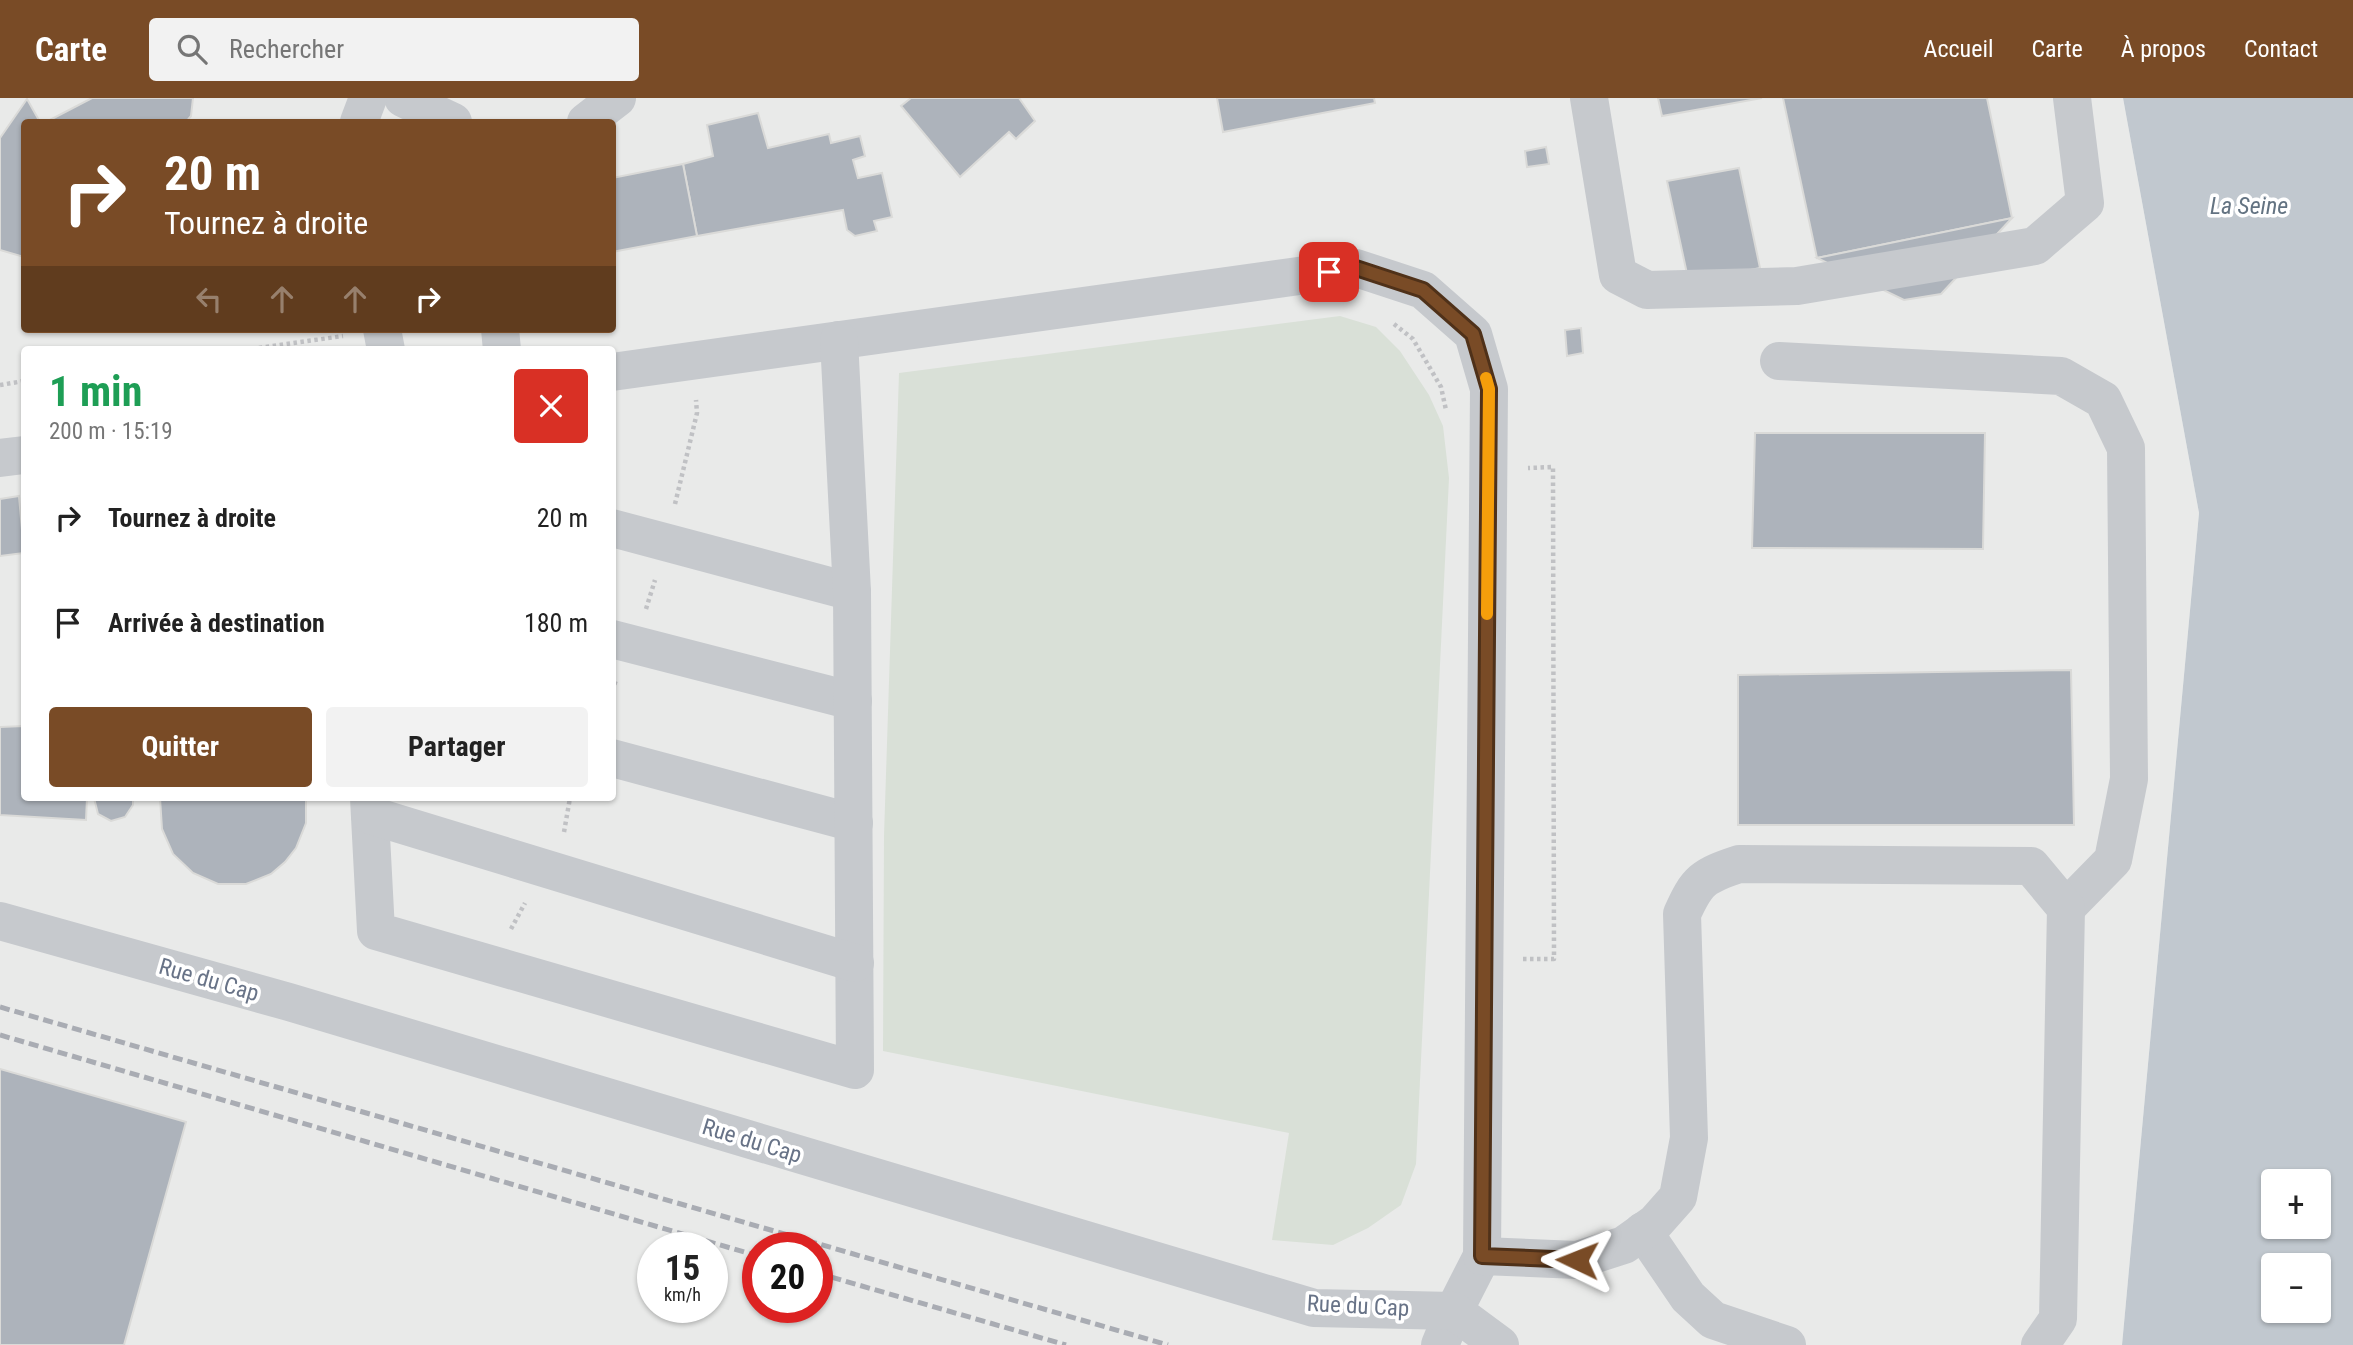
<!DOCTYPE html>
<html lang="fr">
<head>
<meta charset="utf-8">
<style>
  :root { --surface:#fff; --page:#f2f2f2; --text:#222; --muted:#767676; --accent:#794b26 }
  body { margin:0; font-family:"Roboto Condensed",sans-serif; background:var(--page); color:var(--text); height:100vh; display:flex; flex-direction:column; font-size:26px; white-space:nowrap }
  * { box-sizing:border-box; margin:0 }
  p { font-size:23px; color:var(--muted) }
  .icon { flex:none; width:38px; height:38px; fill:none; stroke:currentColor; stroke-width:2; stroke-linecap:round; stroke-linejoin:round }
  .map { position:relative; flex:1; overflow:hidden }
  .sheet { position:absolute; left:21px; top:248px; width:595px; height:455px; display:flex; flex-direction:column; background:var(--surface); border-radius:7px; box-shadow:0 2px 5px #0004 }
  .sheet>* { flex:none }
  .guide { position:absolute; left:21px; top:21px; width:595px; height:214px; border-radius:7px; box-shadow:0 2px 5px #0004; background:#794b26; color:#fff; overflow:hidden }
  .fabs { position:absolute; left:2261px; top:1071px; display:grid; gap:14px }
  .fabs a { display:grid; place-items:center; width:70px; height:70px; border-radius:7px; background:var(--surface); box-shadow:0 2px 5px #0004; font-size:35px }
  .speed { position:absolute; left:637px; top:1134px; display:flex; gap:14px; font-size:35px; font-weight:700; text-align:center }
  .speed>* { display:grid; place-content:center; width:91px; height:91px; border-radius:50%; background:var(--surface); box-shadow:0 2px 5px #0004; line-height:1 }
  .speed small { font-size:18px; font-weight:400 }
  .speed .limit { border:10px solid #d22; background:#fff; color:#111 }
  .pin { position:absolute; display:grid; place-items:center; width:60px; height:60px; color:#fff; margin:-30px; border-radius:14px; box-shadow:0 4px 10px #0006 }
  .me { position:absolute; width:77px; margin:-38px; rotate:272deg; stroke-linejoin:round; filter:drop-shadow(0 0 5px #0008) }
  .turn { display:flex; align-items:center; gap:24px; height:147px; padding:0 28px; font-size:32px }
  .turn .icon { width:91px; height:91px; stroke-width:2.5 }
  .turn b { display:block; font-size:49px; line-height:60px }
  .lanes { display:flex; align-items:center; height:66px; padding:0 28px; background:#0003; justify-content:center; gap:35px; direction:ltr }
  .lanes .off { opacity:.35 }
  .round { display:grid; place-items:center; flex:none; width:74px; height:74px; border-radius:7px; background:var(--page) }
  .head { display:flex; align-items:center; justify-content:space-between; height:119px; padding:0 28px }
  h1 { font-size:42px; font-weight:700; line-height:52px; color:#1e9e55 }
  .button { display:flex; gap:14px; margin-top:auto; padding:14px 28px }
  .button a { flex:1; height:80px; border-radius:7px; background:var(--accent); color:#fff; font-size:28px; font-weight:700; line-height:80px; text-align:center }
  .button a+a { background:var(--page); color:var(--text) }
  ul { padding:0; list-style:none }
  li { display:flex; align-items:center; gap:21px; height:105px; padding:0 28px }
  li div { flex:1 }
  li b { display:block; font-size:26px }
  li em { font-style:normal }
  header { display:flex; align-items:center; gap:42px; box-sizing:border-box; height:98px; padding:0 35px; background:var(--accent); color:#fff }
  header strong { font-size:33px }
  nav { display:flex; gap:38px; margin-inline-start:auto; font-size:24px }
  .search { width:490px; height:63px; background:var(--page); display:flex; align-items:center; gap:18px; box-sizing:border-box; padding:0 24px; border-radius:7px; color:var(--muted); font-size:26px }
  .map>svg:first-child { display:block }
  .built { fill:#e9eae9; fill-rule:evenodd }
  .green { fill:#d9e0d7 }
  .water { fill:#c1c8cf; fill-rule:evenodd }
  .building { fill:#adb3bb; stroke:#dadad8; stroke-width:2 }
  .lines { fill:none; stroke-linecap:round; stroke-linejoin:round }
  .path { stroke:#c0c1c4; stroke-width:4.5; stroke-dasharray:3.5 3.5; stroke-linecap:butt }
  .minor { stroke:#c6c9cd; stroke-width:38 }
  .rail { stroke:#a9acb3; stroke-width:5; stroke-dasharray:10 5; stroke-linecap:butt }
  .route-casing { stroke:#4f3119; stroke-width:18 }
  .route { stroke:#794b26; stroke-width:12 }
  .slow { stroke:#f59e0b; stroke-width:12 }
  .labels { text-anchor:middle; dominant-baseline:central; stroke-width:7; stroke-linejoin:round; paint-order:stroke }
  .street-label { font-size:23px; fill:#687387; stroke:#fff }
  .water-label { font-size:24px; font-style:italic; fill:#637382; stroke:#fff }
</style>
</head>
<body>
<header>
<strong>Carte</strong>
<div class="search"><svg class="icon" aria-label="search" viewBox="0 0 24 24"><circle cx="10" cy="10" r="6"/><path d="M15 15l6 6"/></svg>Rechercher</div>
<nav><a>Accueil</a><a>Carte</a><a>À propos</a><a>Contact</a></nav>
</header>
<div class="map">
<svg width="2353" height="1247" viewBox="0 0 2353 1247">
  <rect width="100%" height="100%" fill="#f8f9f6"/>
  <path class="built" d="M0,0h2123l76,415 -77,832h-2122zM24,24h588v207h-588zM24,252h588v448h-588zM653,1150h59v59h-59zM758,1150h59v59h-59z"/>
  <path class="green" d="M1340,218l36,11 24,24 29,44 14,31 6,52 -33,686 -15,41 -33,23 -35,17 -61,-5 17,-107 -406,-82 1,-215 15,-463z"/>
  <path class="water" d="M2123,0h230v1247h-231l77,-832zM2273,1083h46v46h-46zM2273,1167h46v46h-46z"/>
  <g class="building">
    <path d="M92,0h101l-2,18 -5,6h-140z"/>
    <path d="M911,0h108l16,23 -19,18 -7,-7 -49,45 -59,-71z"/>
    <path d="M1217,0h157l1,5 -152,29z"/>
    <path d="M1658,0h104l-100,18z"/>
    <path d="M1783,0h204l25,120 -195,40z"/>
    <path d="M27,1l13,23h-16v135l-24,-7v-112z"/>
    <path d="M758,15l10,35 61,-14 2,9 29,-7 5,20 -12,4 5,18 24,-5 10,44 -18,4 3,10 -22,5 -8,-6 -4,-20 -146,26 -14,-72 30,-8 -6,-31z"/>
    <path d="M1546,49l3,17 -22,3 -2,-16z"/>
    <path d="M683,66l14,72 -85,16v-74z"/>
    <path d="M1739,70l21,100 -71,15 -22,-102z"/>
    <path d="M2012,120l-71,76 -37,6 -87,-42z"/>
    <path d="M1581,230l2,25 -16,3 -2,-26z"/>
    <path d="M1755,335h230l-2,116 -231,-1z"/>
    <path d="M19,398l5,57 -24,3v-57z"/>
    <path d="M2071,572l3,155h-336v-150z"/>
    <path d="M24,628v72h63l-1,22 -86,-5v-88z"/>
    <path d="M94,700h39v7l-8,12 -14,4 -13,-7z"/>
    <path d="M160,700h146v25l-10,25 -11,14 -14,12 -25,10h-28l-25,-11 -20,-19 -11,-25z"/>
    <path d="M0,971l186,53 -62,223h-124z"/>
  </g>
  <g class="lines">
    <g class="path">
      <path d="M1394,226l19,15 28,48 5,23"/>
      <path d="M245,252l98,-14"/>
      <path d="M0,287l24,-4"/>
      <path d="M675,406l22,-91 -1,-13"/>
      <path d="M646,511l9,-29"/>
      <path d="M612,593l4,-11"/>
      <path d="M564,734l6,-34"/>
      <path d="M511,831l14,-26"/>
      <path d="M1523,861h31l-1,-492 -25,1"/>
    </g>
    <g class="minor">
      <path d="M403,0l50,24"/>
      <path d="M1589,0l29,177 29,15 150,-4 238,-40 50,-43 -13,-105"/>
      <path d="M359,24l9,-24"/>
      <path d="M586,24l31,-24"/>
      <path d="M382,231l4,21"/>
      <path d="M500,231l2,21"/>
      <path d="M1779,263l282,15 42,24 23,48 3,331 -16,81 -47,48"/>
      <path d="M612,274l744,-104 67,22 50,44 16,55 -7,867 -28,55 -14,34"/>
      <path d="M0,360l24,-3"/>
      <path d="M612,430l240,64"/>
      <path d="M612,541l241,62"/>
      <path d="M612,660l242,65"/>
      <path d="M369,700l7,133 479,139 -3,-478 -13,-252"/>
      <path d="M370,717l485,148"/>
      <path d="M0,823l289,81 1025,306 140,3 46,34"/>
      <path d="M1643,1133l45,66 25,23 74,25"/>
      <path d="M1482,1158l95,4 47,-15 31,-22 23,-26 11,-59 -7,-224c15,-34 21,-38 57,-50l292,2 35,42 -8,411 -18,26"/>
    </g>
    <g class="rail">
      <path d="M0,909l1168,338"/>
      <path d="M0,937l758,221"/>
      <path d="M817,1175l249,72"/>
    </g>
  </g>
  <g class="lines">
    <defs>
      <path id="route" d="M1329,174l27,-4 67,22 50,44 16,55 -7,867 95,4"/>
    </defs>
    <use href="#route" class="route-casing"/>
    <use href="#route" class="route"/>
    <path class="slow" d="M1486,280l3,11 -2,225"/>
  </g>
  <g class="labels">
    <g class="street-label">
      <text transform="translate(209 882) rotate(16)">Rue du Cap</text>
      <text transform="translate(752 1043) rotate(17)">Rue du Cap</text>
      <text transform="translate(1358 1208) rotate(3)">Rue du Cap</text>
    </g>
    <g class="water-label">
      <text x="2249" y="108">La Seine</text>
    </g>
  </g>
</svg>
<div class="fabs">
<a>+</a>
<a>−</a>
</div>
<div class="speed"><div>15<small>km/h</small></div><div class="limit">20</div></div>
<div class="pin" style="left:1329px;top:174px;background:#d93025"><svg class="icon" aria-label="arrive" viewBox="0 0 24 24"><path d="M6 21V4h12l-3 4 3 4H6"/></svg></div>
<svg class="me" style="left:1577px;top:1162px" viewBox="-20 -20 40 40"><path d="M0-17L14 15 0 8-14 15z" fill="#794b26" stroke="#fff" stroke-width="4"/></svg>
<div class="guide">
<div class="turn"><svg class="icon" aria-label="right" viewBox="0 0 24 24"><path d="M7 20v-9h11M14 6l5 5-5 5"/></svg><div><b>20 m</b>Tournez à droite</div></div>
<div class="lanes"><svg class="icon off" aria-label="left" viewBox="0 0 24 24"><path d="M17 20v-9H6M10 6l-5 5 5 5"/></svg><svg class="icon off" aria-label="ahead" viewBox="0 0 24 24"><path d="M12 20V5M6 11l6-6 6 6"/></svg><svg class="icon off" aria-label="ahead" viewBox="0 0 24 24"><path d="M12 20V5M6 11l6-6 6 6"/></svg><svg class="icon" aria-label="right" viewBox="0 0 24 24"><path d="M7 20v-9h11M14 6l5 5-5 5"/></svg></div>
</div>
<section class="sheet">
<div class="head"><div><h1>1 min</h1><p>200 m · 15:19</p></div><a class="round" style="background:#d93025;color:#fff"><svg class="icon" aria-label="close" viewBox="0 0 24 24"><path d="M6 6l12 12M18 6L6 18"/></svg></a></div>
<ul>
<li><svg class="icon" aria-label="right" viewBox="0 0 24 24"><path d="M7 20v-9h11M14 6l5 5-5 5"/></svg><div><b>Tournez à droite</b></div><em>20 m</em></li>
<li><svg class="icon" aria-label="arrive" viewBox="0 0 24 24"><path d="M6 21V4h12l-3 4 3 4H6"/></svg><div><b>Arrivée à destination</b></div><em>180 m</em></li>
</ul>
<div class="button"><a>Quitter</a><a>Partager</a></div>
</section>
</div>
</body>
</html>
